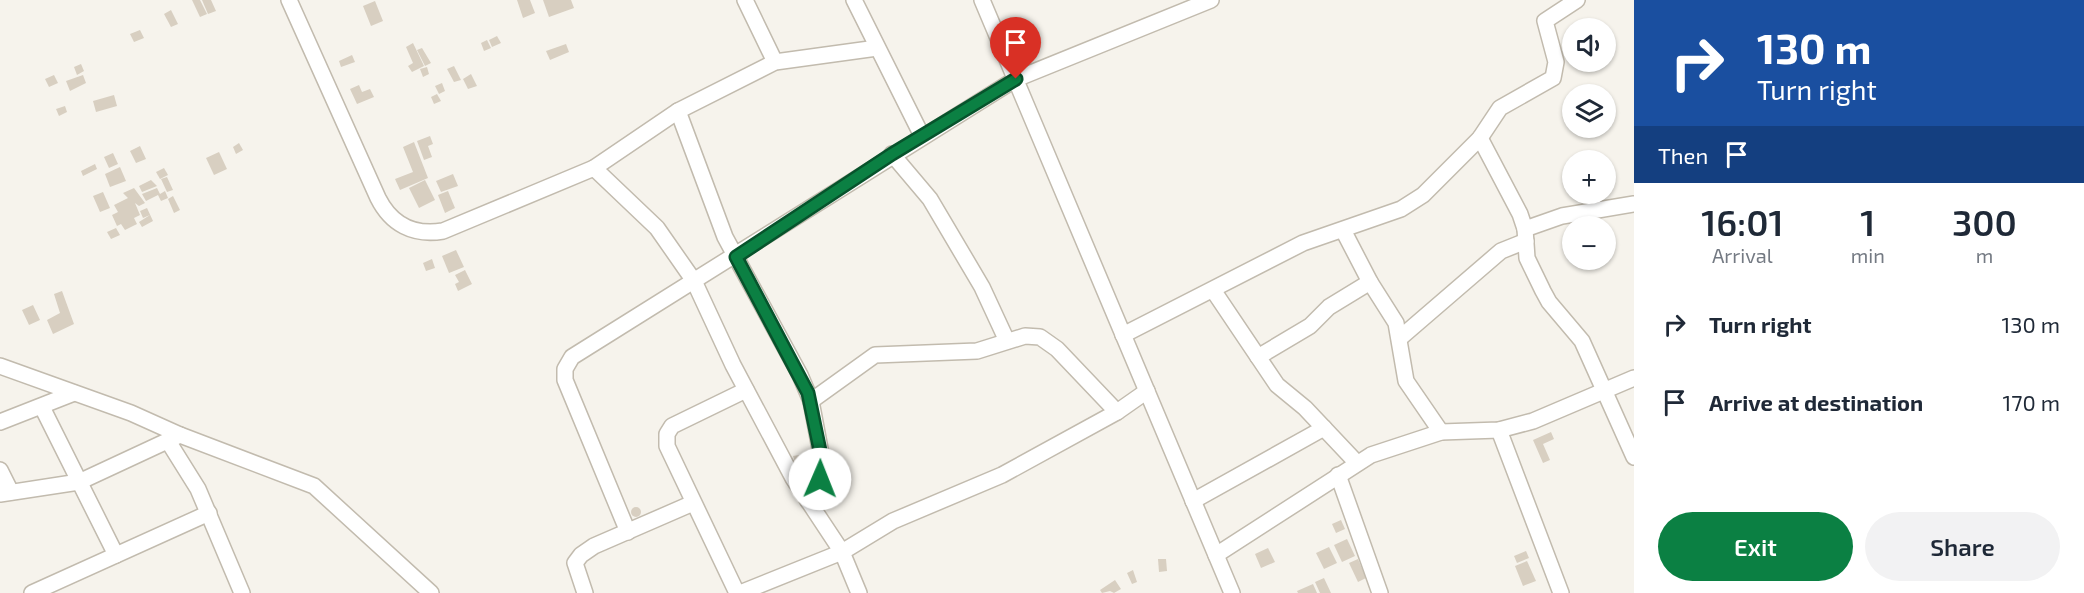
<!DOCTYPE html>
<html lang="en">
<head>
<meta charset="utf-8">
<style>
  :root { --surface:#fff; --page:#f2f2f3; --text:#1f2937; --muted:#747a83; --accent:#0b8043 }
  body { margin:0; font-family:"Exo 2",sans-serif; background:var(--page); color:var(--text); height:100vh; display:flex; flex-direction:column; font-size:22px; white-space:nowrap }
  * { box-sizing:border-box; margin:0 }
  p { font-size:20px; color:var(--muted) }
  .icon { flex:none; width:33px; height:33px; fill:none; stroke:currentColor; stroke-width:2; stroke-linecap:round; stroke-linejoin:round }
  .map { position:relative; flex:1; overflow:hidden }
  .sheet { display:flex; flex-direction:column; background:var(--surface); width:450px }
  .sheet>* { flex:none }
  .guide { background:#1a4fa0; color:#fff; overflow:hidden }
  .tools { position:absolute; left:1562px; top:18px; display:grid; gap:12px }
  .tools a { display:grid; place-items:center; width:54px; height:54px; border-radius:50%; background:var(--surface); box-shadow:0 2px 4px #0004; font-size:30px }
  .pin { position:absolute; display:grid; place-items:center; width:51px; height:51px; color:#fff; margin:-62px -26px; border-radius:50% 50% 50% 0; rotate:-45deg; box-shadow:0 0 6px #0007 }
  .pin .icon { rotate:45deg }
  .me { position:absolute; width:66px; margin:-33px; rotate:1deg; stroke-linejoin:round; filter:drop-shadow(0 0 4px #0008) }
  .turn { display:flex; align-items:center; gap:21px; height:126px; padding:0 24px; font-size:27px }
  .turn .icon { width:78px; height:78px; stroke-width:2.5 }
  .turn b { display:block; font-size:42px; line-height:51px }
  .then { display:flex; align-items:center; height:57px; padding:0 24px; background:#0003; gap:12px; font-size:22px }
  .eta { display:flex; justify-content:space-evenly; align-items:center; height:102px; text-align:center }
  .eta b { font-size:36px; font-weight:600; line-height:42px }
  .action { display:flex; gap:12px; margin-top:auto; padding:12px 24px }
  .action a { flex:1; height:69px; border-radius:36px; background:var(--accent); color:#fff; font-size:24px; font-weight:600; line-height:69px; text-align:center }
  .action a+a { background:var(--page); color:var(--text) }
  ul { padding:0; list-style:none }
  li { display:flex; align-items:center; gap:18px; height:78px; padding:0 24px }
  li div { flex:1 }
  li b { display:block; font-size:22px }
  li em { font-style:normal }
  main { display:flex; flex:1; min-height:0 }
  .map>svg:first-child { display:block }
  .building { fill:#d8cfc1 }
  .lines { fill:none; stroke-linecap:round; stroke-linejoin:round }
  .minor-casing { stroke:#c2bbae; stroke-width:18 }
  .minor { stroke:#fff; stroke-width:15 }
  .route-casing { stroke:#07532c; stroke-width:15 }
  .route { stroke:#0b8043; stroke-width:10 }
</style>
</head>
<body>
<main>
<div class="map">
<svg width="1634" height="593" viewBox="0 0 1634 593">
  <rect width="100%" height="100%" fill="#f6f3ec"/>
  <g class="building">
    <path d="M192,0h8l7,14 -7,3z"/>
    <path d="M202,0h9l5,11 -8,3z"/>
    <path d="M517,0h13l5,13 -12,5z"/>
    <path d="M543,0h28l3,8 -25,9z"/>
    <path d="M375,1l8,20 -12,5 -8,-20z"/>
    <path d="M171,10l7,14 -7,3 -7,-13z"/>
    <path d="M140,30l4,8 -10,4 -4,-8z"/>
    <path d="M497,36l4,7 -9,4 -3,-7z"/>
    <path d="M487,40l4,8 -7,3 -3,-8z"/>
    <path d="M413,43l11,23 -12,6 -4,-6 5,-3 -7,-16z"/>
    <path d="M566,44l3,8 -19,8 -4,-9z"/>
    <path d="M422,48l9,15 -6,3 -8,-16z"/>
    <path d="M352,55l3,7 -14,5 -2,-6z"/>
    <path d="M81,64l3,7 -7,4 -3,-8z"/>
    <path d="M454,66l7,14 -7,2 -7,-13z"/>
    <path d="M427,67l2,7 -6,3 -3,-8z"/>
    <path d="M471,74l6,12 -9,3 -5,-10z"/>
    <path d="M54,75l4,8 -9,4 -4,-8z"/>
    <path d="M83,75l3,8 -16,8 -4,-10z"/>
    <path d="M442,83l3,8 -6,3 -4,-8z"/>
    <path d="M359,85l3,7 8,-3 4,8 -17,7 -7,-15z"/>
    <path d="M437,94l4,7 -7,3 -3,-7z"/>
    <path d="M114,95l3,11 -21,6 -3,-11z"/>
    <path d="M65,106l2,6 -8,4 -3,-7z"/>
    <path d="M430,136l3,8 -5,2 4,11 -8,3 -7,-19z"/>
    <path d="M414,142l14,36 -28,12 -5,-11 18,-7 -10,-25z"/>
    <path d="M239,143l4,7 -7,4 -3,-7z"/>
    <path d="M140,146l6,13 -10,4 -6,-12z"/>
    <path d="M219,152l8,17 -13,6 -8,-17z"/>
    <path d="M113,153l5,11 -9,4 -5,-11z"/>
    <path d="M95,164l2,5 -14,7 -2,-5z"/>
    <path d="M120,167l6,14 -16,6 -5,-13z"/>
    <path d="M164,168l4,7 -8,4 -4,-7z"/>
    <path d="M453,174l5,12 -17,6 -5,-11z"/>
    <path d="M167,177l6,13 -6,2 -6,-13z"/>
    <path d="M151,180l6,6 -15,6 -3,-6z"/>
    <path d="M425,180l10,20 -16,8 -10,-20z"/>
    <path d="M134,188l11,15 -6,3 -4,-3 5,12 -6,3 3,6 -12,6 -4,-6 -4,2 -5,-11 6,-3 -4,-7 14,-7 -5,-5z"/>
    <path d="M157,188l3,6 5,-3 3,7 -7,3 -3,-6 -12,6 -4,-7z"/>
    <path d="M448,191l7,17 -10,5 -7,-18z"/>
    <path d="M103,192l7,16 -10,4 -7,-16z"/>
    <path d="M173,196l7,14 -6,3 -6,-14z"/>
    <path d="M147,208l6,13 -11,6 -3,-5 11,-7 -7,3 -3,-7z"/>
    <path d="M116,228l4,7 -9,4 -4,-7z"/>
    <path d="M456,250l8,17 -15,6 -7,-17z"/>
    <path d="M432,259l3,9 -9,3 -3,-8z"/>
    <path d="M465,270l7,14 -14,7 -3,-7 4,-2 -4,-7z"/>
    <path d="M62,291l12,33 -21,10 -6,-14 13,-7 -6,-19z"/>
    <path d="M33,305l7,15 -11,5 -7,-15z"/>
    <path d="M1551,432l3,7 -11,5 7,16 -7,3 -10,-23z"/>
    <path d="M799,455l6,23 -5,1 -7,-23z"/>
    <circle cx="636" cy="512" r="5"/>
    <path d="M1341,520l4,9 -9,4 -4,-9z"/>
    <path d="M1347,539l8,17 -13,6 -8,-17z"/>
    <path d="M1329,547l8,16 -13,6 -8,-16z"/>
    <path d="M1268,548l7,14 -14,6 -6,-14z"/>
    <path d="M1526,551l3,7 -12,5 -3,-7z"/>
    <path d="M1158,559h8l1,12 -8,1z"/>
    <path d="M1358,559l8,19 -8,4 -9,-19z"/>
    <path d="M1527,561l9,20 -13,5 -8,-20z"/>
    <path d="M1133,570l4,12 -5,2 -5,-11z"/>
    <path d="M1324,578l7,15h-11l-5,-11z"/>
    <path d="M1115,580l6,9 -7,4 -4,-2 -8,2 -2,-3z"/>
    <path d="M1313,584l4,9h-19l-1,-2z"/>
  </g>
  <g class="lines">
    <defs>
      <g id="minor">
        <path d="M289,0l89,198c13,26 35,38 65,33l151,-63 63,60 37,53 39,84 60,113 49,74 17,41"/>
        <path d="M745,0l30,62"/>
        <path d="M854,0l68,136"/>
        <path d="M982,0l250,593"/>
        <path d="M678,111l47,126 75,138 11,26 13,69 -16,31"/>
        <path d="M1480,138l40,76 5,15 2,29 16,33 6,11 33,39 52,116"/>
        <path d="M892,154l38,45 52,88 25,54"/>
        <path d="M594,168l84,-57 97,-49 102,-14"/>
        <path d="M1525,229l37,-13 72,-12"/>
        <path d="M1343,230l27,52 26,41 10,58 35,51"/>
        <path d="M1213,290l64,95 28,23 51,54"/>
        <path d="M1123,335l180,-92 98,-34 22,-14 57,-57 20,-30 53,-30 3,-16 -11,-41 32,-21"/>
        <path d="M1400,338l101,-87 25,-10"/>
        <path d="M1258,357l52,-31 19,-19 41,-25"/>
        <path d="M0,366l131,47 49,22 134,51 117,107"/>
        <path d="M811,401l64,-46 102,-4 48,-15 15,1 17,12 60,63"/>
        <path d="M42,407l74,148"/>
        <path d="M0,422l74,-29"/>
        <path d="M1499,430l62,163"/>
        <path d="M168,441l30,48 44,104"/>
        <path d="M0,470l11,22"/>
        <path d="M1338,475l42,118"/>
        <path d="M0,494l79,-12 101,-47"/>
        <path d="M1193,501l131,-73"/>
        <path d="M628,532l-63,-152v-11l7,-12 444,-278 195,-79"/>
        <path d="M1216,555l155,-100 70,-23 58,-2 34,-9 101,-43"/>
        <path d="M32,593l177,-80"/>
        <path d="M585,593l-10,-30 6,-8 13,-9 99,-43"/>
        <path d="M737,593l-70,-147v-12l5,-8 74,-36"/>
        <path d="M740,593l102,-41 51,-31 109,-46 115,-63 30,-21"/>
      </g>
    </defs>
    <use href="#minor" class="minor-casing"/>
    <use href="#minor" class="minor"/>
  </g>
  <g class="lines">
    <defs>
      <path id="route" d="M820,479l4,-9 -16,-77 -72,-136 156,-103 124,-75"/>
    </defs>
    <use href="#route" class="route-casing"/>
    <use href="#route" class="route"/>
  </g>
</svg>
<div class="tools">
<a><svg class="icon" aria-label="sound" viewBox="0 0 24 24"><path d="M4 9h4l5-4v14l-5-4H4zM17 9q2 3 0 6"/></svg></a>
<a><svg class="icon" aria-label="layers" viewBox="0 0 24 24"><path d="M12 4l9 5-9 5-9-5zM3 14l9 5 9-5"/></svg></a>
<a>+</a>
<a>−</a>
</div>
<div class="pin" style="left:1016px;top:79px;background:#d93025"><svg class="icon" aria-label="arrive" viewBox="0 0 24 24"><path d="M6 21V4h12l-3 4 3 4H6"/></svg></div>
<svg class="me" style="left:820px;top:479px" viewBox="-20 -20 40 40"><circle r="19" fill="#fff"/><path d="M0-13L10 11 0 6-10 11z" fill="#0b8043"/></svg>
</div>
<section class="sheet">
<div class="guide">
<div class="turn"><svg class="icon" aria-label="right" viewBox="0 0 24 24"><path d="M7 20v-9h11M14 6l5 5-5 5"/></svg><div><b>130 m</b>Turn right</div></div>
<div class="then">Then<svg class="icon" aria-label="arrive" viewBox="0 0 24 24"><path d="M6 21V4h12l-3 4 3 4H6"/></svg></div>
</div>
<div class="eta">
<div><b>16:01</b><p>Arrival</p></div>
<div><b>1</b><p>min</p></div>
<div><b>300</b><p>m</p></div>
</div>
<ul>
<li><svg class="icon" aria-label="right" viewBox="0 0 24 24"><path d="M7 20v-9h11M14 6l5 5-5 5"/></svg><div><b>Turn right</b></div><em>130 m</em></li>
<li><svg class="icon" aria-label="arrive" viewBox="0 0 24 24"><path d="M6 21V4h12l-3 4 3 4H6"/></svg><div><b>Arrive at destination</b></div><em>170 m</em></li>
</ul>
<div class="action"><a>Exit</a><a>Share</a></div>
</section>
</main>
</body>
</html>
